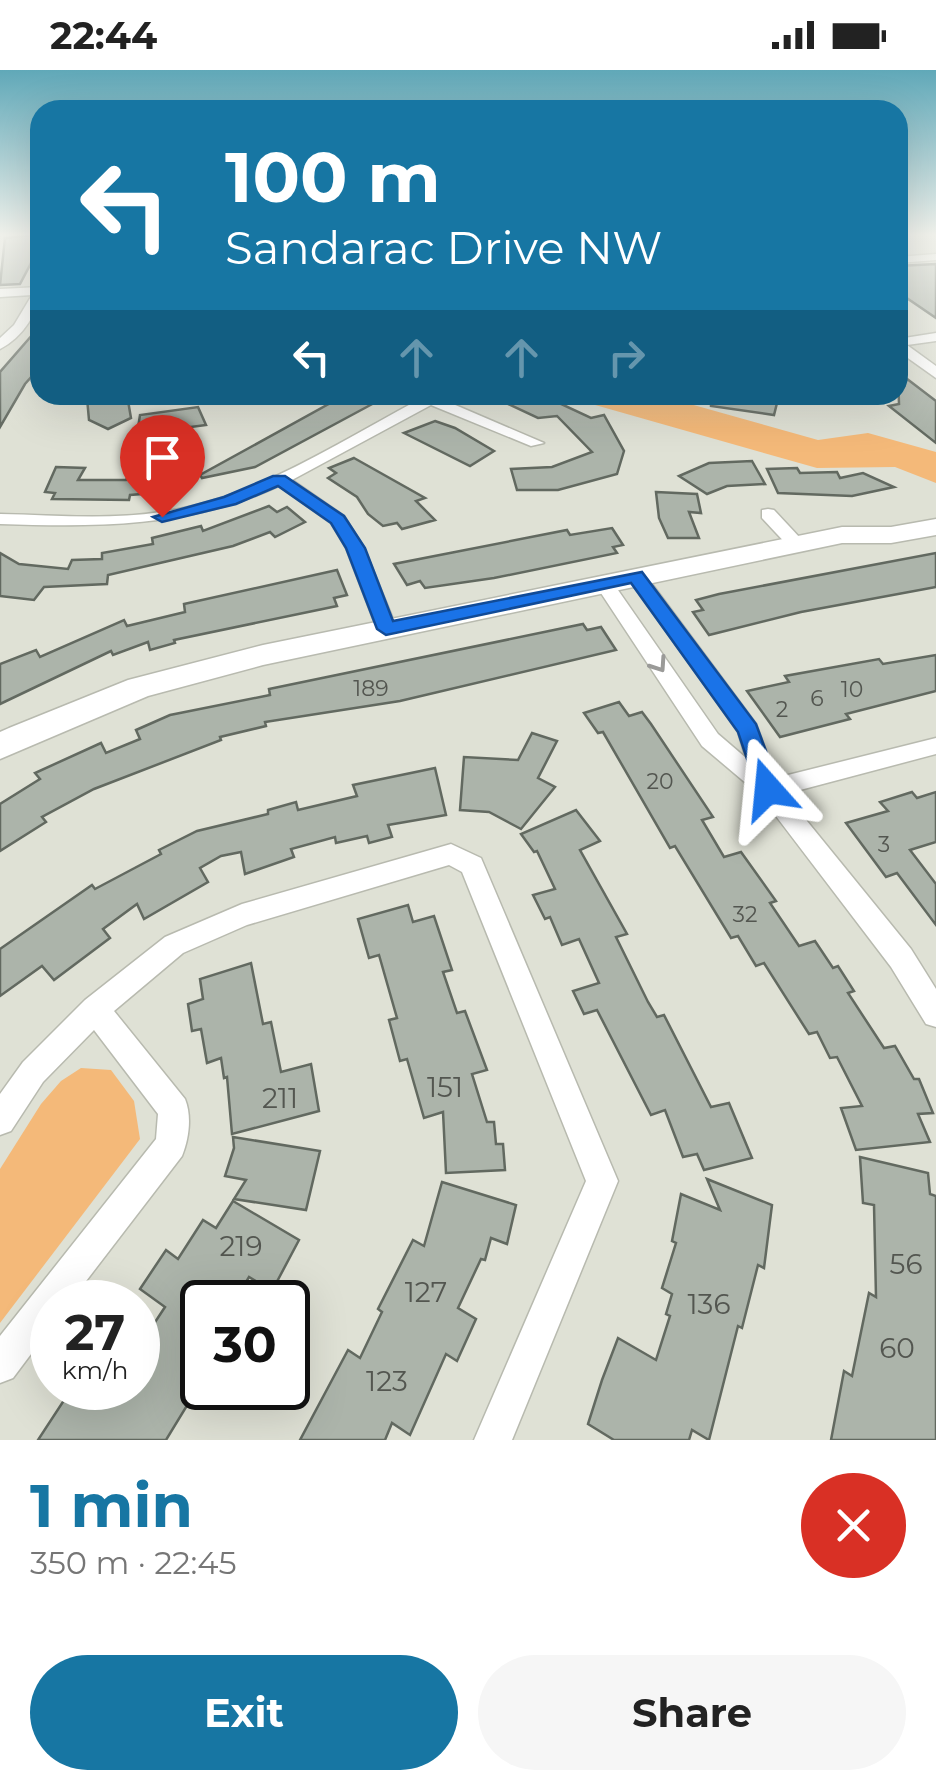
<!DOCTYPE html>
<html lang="en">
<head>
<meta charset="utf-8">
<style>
  :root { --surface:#fff; --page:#f6f6f6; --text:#222; --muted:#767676; --accent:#1776a3 }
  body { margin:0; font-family:Montserrat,sans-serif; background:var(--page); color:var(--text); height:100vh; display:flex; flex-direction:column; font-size:38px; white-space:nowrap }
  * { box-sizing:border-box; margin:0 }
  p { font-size:32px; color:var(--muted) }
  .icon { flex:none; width:55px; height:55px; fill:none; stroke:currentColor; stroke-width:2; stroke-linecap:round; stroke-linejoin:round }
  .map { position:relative; height:1370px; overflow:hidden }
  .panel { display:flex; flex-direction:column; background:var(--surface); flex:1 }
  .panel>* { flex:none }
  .top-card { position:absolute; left:30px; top:30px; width:878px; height:305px; border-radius:30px; box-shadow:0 10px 40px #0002; background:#1776a3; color:#fff; overflow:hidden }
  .speed { position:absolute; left:30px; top:1210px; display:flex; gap:20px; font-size:50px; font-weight:700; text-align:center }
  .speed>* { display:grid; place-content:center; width:130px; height:130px; border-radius:50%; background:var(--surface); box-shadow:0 10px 40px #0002; line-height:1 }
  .speed small { font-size:25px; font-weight:400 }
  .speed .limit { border:5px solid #111; border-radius:15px; background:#fff; color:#111 }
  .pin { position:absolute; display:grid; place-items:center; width:85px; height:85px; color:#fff; margin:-102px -42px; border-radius:50% 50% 50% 0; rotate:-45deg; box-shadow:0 0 10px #0007 }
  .pin .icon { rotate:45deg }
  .me { position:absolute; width:110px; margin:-55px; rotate:342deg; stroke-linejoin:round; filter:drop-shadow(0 0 8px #0008) }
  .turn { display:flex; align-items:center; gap:35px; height:210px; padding:0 30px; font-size:45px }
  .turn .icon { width:130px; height:130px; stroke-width:2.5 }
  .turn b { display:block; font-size:70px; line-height:85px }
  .lanes { display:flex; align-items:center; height:95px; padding:0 30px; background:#0003; justify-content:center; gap:50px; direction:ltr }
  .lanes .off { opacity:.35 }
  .round { display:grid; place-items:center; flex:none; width:105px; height:105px; border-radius:52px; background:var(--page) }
  .head { display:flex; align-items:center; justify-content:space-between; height:170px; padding:0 30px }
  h1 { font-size:60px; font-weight:700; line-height:75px; color:var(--accent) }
  .primary-button { display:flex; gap:20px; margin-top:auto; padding:20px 30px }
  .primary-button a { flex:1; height:115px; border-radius:60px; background:var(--accent); color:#fff; font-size:40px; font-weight:700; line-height:115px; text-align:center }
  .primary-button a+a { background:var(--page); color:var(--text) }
  .status { display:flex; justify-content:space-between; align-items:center; height:70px; padding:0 50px; background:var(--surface); direction:ltr }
  .status svg { height:28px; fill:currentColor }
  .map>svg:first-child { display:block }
  .green { fill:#f4b979 }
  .building { fill:#acb4aa; stroke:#626960; stroke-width:2.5 }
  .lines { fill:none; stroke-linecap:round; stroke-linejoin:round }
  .street-casing { stroke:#b8baaf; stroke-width:3 }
  .secondary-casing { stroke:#b8baaf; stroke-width:3 }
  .street { fill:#fff; fill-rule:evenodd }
  .secondary { fill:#fff; fill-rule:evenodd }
  .oneway { stroke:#9a9a98 }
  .route { fill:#1a73e8; stroke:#114b97; stroke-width:2.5 }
  .labels { text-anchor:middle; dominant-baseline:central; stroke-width:8; stroke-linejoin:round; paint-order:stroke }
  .number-label { font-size:22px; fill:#535650 }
  .near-number-label { font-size:28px; fill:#535650 }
</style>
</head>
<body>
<div class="status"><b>22:44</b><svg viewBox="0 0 49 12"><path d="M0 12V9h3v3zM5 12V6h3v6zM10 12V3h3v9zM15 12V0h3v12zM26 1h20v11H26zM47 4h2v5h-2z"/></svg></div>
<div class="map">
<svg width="936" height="1370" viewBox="0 0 936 1370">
  <rect width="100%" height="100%" fill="#dfe1d5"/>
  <g class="green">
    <path d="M560,325h98l160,45 50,-7 68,19v31l-41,-16 -78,1z"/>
    <path d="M81,998l30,2 23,31 6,38 -140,184v-154l41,-65 20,-23z"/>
  </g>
  <g class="building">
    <path d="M22,166h15l-6,27 -11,21 -20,1 5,-47z"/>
    <path d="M936,194v54l-38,-26v-26z"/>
    <path d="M40,256v41l-15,17 -25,43v-55z"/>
    <path d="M898,302l38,29v42l-47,-37 10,-2z"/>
    <path d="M127,325l4,23 -23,11 -19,-9 -2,-22z"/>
    <path d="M345,325h44l-134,72 -53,11 -2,-3z"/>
    <path d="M489,325h53l49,23 13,-3 20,36 -7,23 -59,16h-41l-6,-21 41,-2 40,-15 -35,-36 -19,2z"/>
    <path d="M711,325h68l-5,20 -63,-9z"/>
    <path d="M198,337l8,18 -69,9 3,-19z"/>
    <path d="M435,351l20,7 39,23 -24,15 -66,-33z"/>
    <path d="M354,388l71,40 -9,3 19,19 -33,9 -5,-6 -14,3 -15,-12 -11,-17 -29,-19 8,-5 -7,-5z"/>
    <path d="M752,391l13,23 -38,2 -20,8 -28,-18 30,-13z"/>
    <path d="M56,397l29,1 -7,12h48l3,-5 28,-1 11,18 -38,3 -1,5 -77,-1 3,-6 -10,-1z"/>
    <path d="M797,398l3,5 37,-1 3,6 23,-5 31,14 -42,9 -74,-3 -11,-24z"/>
    <path d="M656,422l41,2 4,19 -12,-1 10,26h-31l-9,-20z"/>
    <path d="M269,436l8,6 10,-5 18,15 -30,15 -5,-5 -37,14 -125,29 -1,9 -63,3 -10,13 -34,-4v-43l19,11 49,5 4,-9 30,-1v-6l51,-9 -1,-6 49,-12 2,5z"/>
    <path d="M612,458l11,17 -10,2 4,6 -123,25 -69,10 -5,-7 -13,4 -13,-21 173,-34 3,5z"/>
    <path d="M936,483v34l-135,25 -92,23 -16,-23 10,-2 -7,-10 23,-6z"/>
    <path d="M337,500l10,25 -13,3 3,8 -163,34 1,3 -25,7 -2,-8 -35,13 -2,-4 -111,53v-40l36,-14 4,7 84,-37 3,6 58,-14 -1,-8z"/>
    <path d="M583,554l4,6 14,-3 15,23 -216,51 -135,21 1,4 -46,11 1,3 -127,49 -52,28 4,5 -46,29v-47l40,-25 -5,-6 66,-30 5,10 34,-14 -4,-9 34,-15 100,-20 -1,-6z"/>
    <path d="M936,585v36l-90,23 4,5 -70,18 -33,-46 42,-9 -4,-6 94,-17 4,5z"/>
    <path d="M619,632l10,14 13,-4 9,12 62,93 -11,3 22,37 17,-5 35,49 -6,2 29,43 16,-5 18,27 5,-2 16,25 -6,2 36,55 11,-2 19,33h5l14,34 -15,1 12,28 -74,8 -15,-42 21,-2 -25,-49 -7,1 -13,-26 -8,2 -45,-71 -8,3 -18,-30 -7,2 -56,-92 -5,2 -67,-116 -5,1 -14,-20z"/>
    <path d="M532,663l25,8 -19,37 17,9 -34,42 -32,-17 -29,-2 4,-53 54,3z"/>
    <path d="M435,698l11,47 -58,10 4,12 -23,6 -2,-7 -31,7 -1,-6 -44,12 3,8 -49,17 -4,-22 -20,4 -21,12 8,14 -64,37 -7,-15 -34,25 7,9 -56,42 -12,-14 -42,30v-47l92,-64 3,4 66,-35 -2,-4 38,-19 71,-17v-4l28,-8 2,8 59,-14 -4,-11z"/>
    <path d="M912,722l5,6 19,-6v50l-26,8 26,34v41l-39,-52 -11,4 -40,-54 42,-12 -8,-9z"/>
    <path d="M576,740l24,31 -20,9 47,84 -11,3 32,65 9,15 7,-2 47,92 18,-4 23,55 -48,12 -7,-16 -14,3 -18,-47 -14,5 -54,-105 -13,4 -11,-23 26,-8 -20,-44 -17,6 -12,-28 -5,2 -12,-24 22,-6 -18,-38 -3,1 -13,-18z"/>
    <path d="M408,835l5,17 21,-6 18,54 -9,2 14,41 8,-2 22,59 -15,4 15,48h7l2,22h7l2,26 -59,3 -3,-61 -19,6 -17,-59 -7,2 -11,-41 8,-2 -18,-63 -10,3 -11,-39z"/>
    <path d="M251,893l12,61 8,-2 10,50 30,-8 8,47 -87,23 -5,-57 -3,1 -3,-20 -14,5 -6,-34 -9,2 -4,-27 15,-5 -3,-20z"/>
    <path d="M233,1067l87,14 -14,59 -72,-11 12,-19 -21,-4 9,-28z"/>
    <path d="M860,1087l68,16 2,21 6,2v244h-105l13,-69 8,5 17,-83 7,4 -2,-92 -11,-2z"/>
    <path d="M707,1109l65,26 -8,63 -6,-3 -16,63 -4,-2 -29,114 -17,-10 -3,10h-75l-26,-16 14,-44 16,-42 38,22 14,-44 -4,-2 6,-20 -10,-6 14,-45 -4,-2 9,-47 39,16z"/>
    <path d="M442,1112l74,23 -9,39 -16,-6 -6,22 -4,-1 -23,49 18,11 -19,42 -11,-7 -36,81 -18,-12 -7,17h-85l48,-90 12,8 22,-46 -4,-3 35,-69 11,6z"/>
    <path d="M233,1131l66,39 -27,51 -23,-14 -15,25h-32v53l-7,13 7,5v8l-36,59h-128l34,-52h66v-40l27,-41 -25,-18 26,-39 12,9 25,-39 13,8z"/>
  </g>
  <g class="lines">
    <defs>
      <g id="street">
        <path d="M936,184v6l-38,3v-6z"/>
        <path d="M40,217c0,25 -18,51 -40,62v-11l14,-13 18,-30 -32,2v-8z"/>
        <path d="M936,263v8l-29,4 29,21v12l-38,-27v-12z"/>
        <path d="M412,325h20l112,48 -13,3 -100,-41 -139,75 52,36 20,32 33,81 -3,5h-14l-3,-5 -31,-81 -15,-25 -52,-37c-91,42 -182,41 -279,38v-10c53,1 108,6 161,-2 93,-13 175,-68 257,-112z"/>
        <path d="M768,439l6,1 28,30v8h-12l-28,-30v-8z"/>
        <path d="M636,500l7,2 113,152 20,54 160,-40v16l-151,40 126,155 25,40v38l-10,-3 -35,-57 -131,-172 -58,-49 -107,-162 9,-6 7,2 107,154 28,24 -8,-26 -111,-156z"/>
        <path d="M451,774l30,14 137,323 -106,259h-38l112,-259 -124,-309 -13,-7 -202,60 -64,28 -69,58 71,88c7,17 4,40 -3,57l-112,146h-18v24l-39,52 -13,5v-47l156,-197 2,-25 -64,-84 -51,52 -32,49 -11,4v-41l23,-32 62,-62 80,-63 77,-33z"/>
      </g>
      <path id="secondary" d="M936,449v16l-45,8h-49l-579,122 -115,31 -148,63v-27l9,-4 119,-48 135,-35 579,-118h49z"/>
    </defs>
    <use href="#street" class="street-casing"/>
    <use href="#secondary" class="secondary-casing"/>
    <use href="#street" class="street"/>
    <use href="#secondary" class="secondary"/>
  </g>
  <defs><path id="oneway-chevron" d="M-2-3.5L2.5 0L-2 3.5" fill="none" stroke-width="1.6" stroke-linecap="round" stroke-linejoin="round" transform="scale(2.5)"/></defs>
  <use class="oneway" href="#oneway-chevron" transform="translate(659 595) rotate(56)"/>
  <linearGradient id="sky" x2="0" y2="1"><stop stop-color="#60a8b8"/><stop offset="0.46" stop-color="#f1f2ec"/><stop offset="1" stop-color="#f1f2ec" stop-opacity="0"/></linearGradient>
  <rect width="936" height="358" fill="url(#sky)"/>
  <path class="route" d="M273,406h12l59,40 21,32 28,73 249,-49 114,152 24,65 -4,6h-17l-21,-63 -107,-149 -245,52 -9,-6 -31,-81 -15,-25 -53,-37 -42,18 -74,18 -9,-5 71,-20z"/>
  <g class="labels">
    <g class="number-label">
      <text x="371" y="618">189</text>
      <text x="852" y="619">10</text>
      <text x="817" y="628">6</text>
      <text x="782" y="639">2</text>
      <text x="660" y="711">20</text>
      <text x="884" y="774">3</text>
      <text x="745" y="844">32</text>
    </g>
    <g class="near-number-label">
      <text x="445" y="1017">151</text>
      <text x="280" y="1028">211</text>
      <text x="241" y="1176">219</text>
      <text x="906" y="1194">56</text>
      <text x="426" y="1222">127</text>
      <text x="709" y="1234">136</text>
      <text x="897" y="1278">60</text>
      <text x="387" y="1311">123</text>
    </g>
  </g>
</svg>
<div class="speed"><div>27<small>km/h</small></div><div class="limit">30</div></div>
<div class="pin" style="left:162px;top:447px;background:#d93025"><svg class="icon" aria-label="arrive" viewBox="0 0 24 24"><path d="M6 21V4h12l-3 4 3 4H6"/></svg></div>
<svg class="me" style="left:768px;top:719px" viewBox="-20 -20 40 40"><path d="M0-17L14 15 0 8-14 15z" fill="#1a73e8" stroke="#fff" stroke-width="4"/></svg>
<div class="top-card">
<div class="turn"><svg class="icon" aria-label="left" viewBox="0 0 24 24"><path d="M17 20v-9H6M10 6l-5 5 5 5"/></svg><div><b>100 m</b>Sandarac Drive NW</div></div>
<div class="lanes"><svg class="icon" aria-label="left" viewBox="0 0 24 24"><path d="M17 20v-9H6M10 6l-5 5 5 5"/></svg><svg class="icon off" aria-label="ahead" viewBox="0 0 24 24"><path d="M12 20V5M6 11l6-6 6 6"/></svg><svg class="icon off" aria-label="ahead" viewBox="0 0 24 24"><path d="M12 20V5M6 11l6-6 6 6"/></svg><svg class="icon off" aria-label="right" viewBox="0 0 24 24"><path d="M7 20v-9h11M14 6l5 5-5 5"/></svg></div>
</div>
</div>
<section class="panel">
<div class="head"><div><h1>1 min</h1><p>350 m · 22:45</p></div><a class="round" style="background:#d93025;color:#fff"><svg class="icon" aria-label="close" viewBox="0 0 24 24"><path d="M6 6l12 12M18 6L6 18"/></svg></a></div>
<div class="primary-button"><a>Exit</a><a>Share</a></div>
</section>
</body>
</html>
